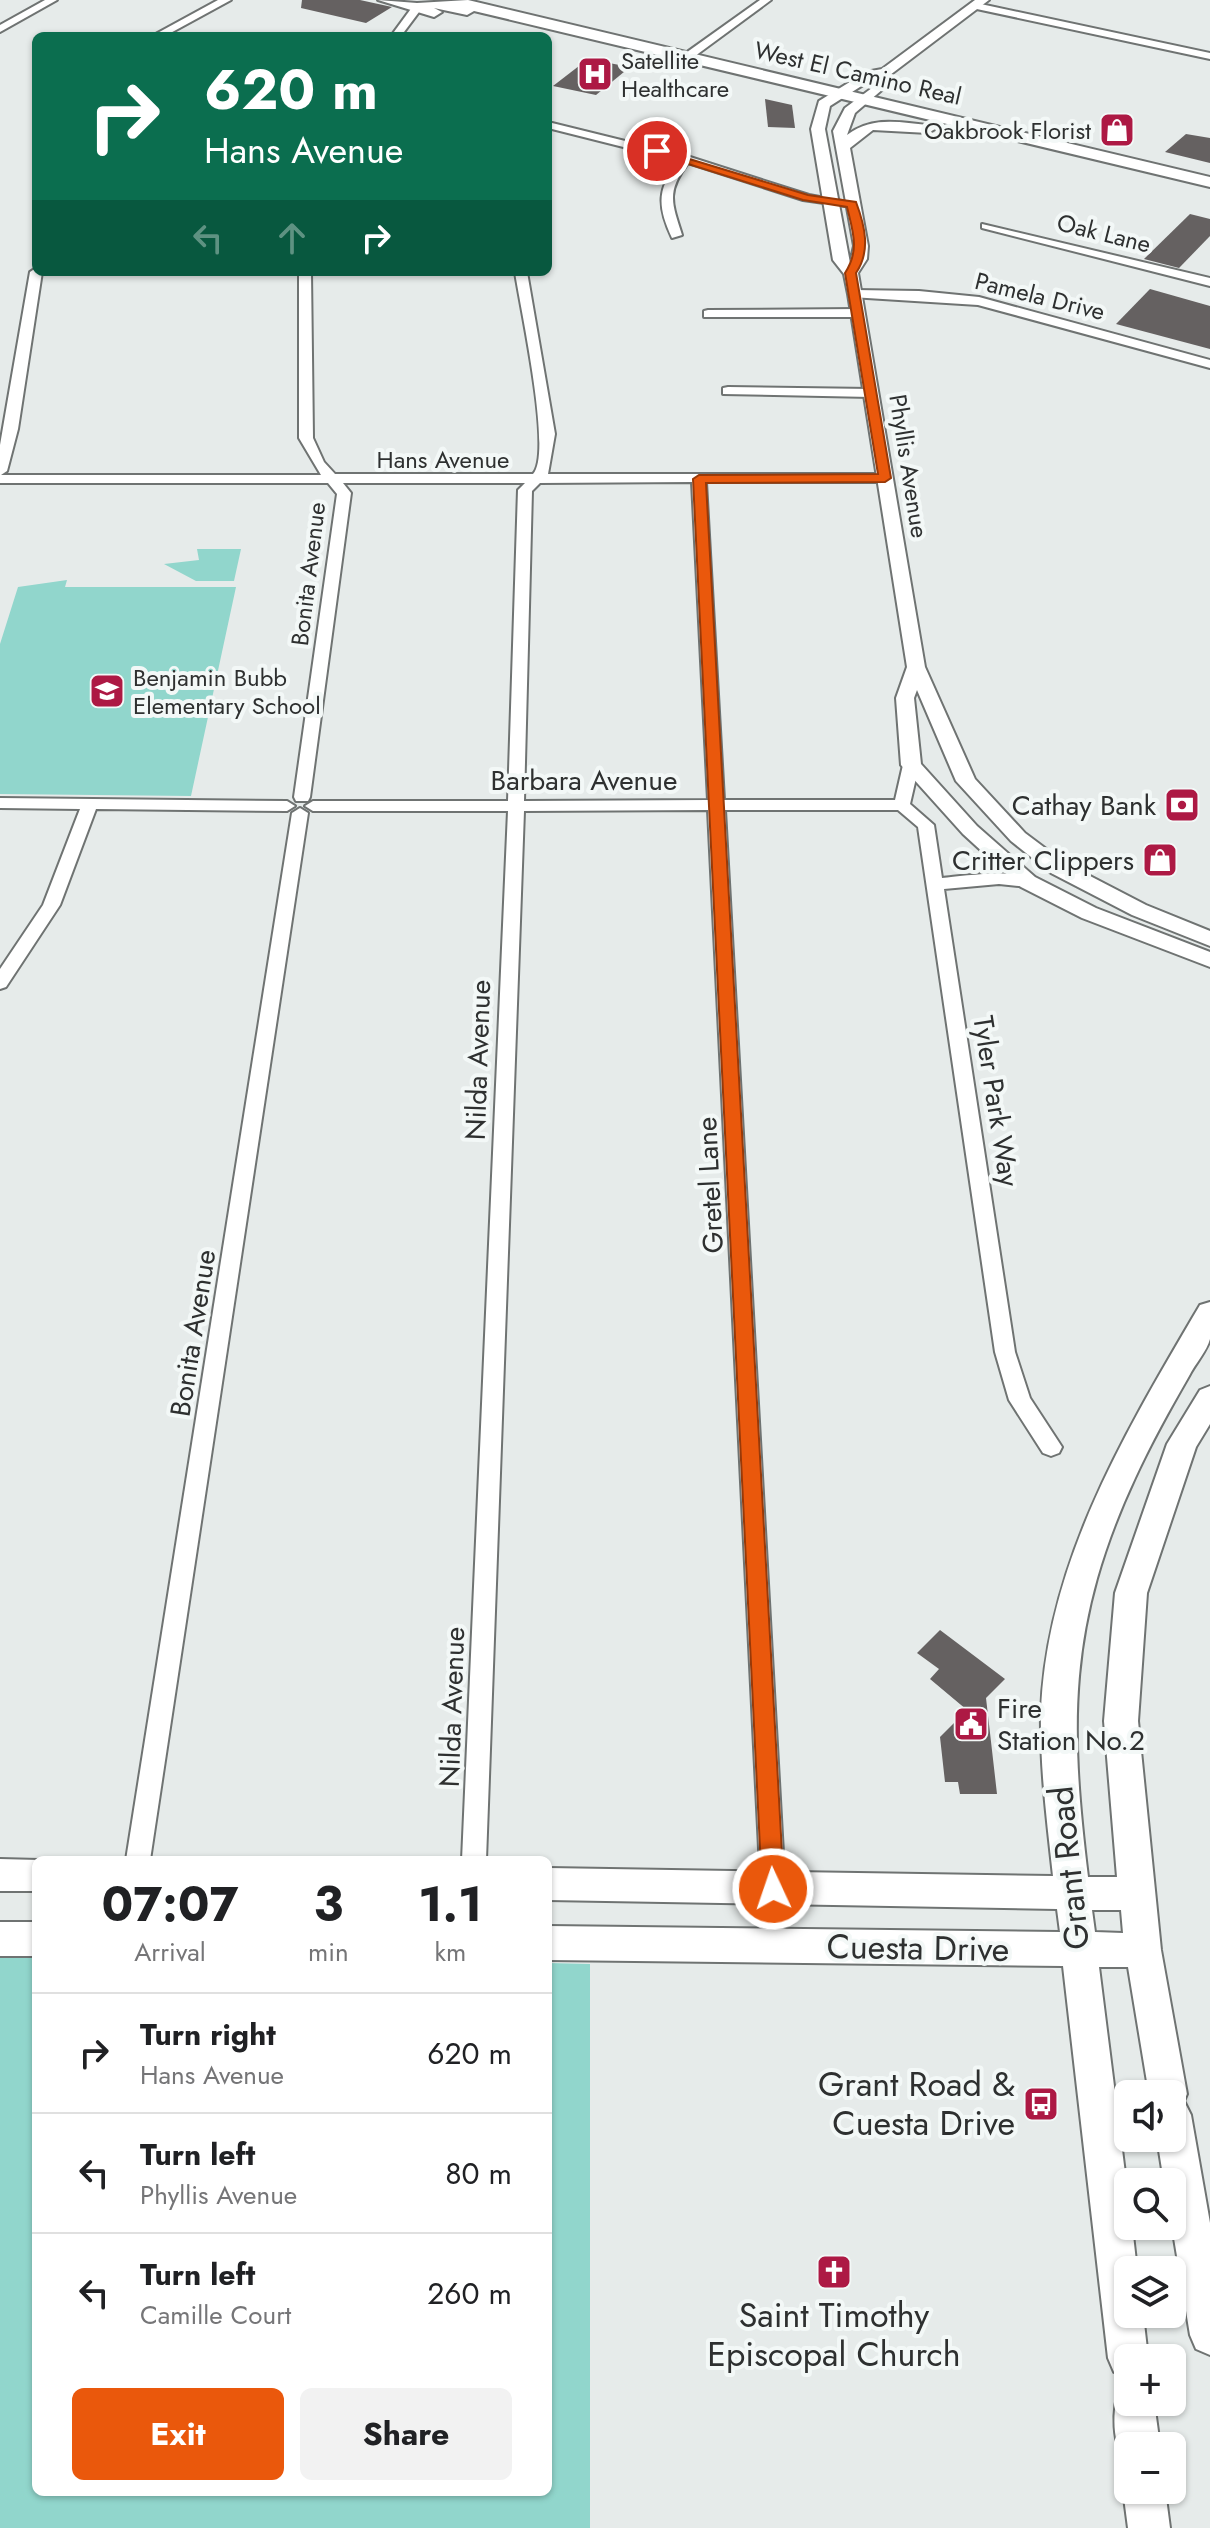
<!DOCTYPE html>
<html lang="en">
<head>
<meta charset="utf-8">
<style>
  :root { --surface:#fff; --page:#f2f2f2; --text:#202124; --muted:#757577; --line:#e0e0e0; --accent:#ea580c }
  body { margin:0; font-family:Jost,sans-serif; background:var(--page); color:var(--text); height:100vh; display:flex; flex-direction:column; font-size:30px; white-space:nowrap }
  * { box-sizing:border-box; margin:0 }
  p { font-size:26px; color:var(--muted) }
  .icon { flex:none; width:44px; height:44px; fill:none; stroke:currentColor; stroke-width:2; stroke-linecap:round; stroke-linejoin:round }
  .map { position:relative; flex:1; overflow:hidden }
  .drawer { position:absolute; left:32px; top:1856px; width:520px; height:640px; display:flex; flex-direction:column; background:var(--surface); border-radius:12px; box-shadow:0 2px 6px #0004 }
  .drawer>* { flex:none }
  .guide { position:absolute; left:32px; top:32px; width:520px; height:244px; border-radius:12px; box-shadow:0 2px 6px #0004; background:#0b6e4f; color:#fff; overflow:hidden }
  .buttons { position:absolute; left:1114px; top:2080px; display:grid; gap:16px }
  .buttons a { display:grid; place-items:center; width:72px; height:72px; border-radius:12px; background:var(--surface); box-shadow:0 2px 6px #0004; font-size:40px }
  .pin { position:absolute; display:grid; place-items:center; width:68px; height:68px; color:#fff; margin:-34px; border:4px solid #fff; border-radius:50%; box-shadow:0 2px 8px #0007 }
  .me { position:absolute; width:88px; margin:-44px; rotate:357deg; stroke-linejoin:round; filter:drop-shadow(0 0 6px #0008) }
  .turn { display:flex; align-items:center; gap:28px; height:168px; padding:0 40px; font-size:36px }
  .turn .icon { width:104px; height:104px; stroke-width:2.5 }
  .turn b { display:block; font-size:56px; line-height:68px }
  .lanes { display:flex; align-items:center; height:76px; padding:0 40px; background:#0003; justify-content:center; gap:40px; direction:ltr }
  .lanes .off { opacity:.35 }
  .eta { display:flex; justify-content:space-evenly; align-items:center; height:136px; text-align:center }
  .eta b { font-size:48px; font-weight:700; line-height:56px }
  .button { display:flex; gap:16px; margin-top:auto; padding:16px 40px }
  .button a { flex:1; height:92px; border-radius:12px; background:var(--accent); color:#fff; font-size:32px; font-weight:700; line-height:92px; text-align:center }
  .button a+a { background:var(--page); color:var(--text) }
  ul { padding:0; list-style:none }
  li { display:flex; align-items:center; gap:24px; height:120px; padding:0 40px; border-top:2px solid var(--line) }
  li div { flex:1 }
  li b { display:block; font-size:30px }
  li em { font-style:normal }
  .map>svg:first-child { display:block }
  .green { fill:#91d6cc }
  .building { fill:#656161 }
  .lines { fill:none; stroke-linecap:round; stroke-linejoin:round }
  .minor-casing { stroke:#6f7372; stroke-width:4 }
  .tertiary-casing { stroke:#6f7372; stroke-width:4 }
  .secondary-casing { stroke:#6f7372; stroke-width:4 }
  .primary-casing { stroke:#6f7372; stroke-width:4 }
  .minor { fill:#fff; fill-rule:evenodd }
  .tertiary { fill:#fff; fill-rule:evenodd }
  .secondary { fill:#fff; fill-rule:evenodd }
  .primary { fill:#fff; fill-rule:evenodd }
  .route { fill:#ea580c; stroke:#983908; stroke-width:2 }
  .labels { text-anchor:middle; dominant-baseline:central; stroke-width:8; stroke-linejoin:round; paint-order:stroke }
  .far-poi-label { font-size:24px; fill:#2e3030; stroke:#f3f8f7; text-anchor:start }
  .far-street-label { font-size:24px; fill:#2e3030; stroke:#f3f8f7 }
  .street-label { font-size:28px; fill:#2e3030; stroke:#f3f8f7 }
  .poi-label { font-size:28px; fill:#2e3030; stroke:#f3f8f7; text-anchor:end }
  .near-street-label { font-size:34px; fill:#2e3030; stroke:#f3f8f7 }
  .near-poi-label { font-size:34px; fill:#2e3030; stroke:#f3f8f7; text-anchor:end }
</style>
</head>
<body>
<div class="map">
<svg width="1210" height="2528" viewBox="0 0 1210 2528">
  <rect width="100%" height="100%" fill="#e6ebea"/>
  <g class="green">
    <path d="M197,549h44l-7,32h-38l-32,-17 35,-4z"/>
    <path d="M67,580l-2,7h171l-45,209 -191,-2v-150l18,-57z"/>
    <path d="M0,1954h36v538h512v-529l42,1v564h-590z"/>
  </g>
  <g class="building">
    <path d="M302,0h58l32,7 -26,16 -65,-15z"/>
    <path d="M588,59l42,8 -34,28 -43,-9z"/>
    <path d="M765,99l27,6 3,23 -27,-1z"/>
    <path d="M1186,134l24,4v25l-45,-11z"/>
    <path d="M1190,214l20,5v17l-31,32 -35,-9z"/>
    <path d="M1150,289l60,17v43l-94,-25z"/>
    <path d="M940,1630l65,49 -19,19 11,96h-37l-2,-12h-13l-5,-45 27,-27 -37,-31 9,-10 -22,-16z"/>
  </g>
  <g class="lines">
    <defs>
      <g id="minor">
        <path d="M45,0h12l-57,32v-7z"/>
        <path d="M218,0h13l-66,36h-13z"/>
        <path d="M760,0h11l-80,59h-8v-4z"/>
        <path d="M976,3l234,50v6l-238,-51z"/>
        <path d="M413,6l9,2 -21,28h-10z"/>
        <path d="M548,122l142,35 119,38 49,9 -6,3 -49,-7 -115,-37c-22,29 -16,40 -6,72l-10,3c-15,-32 -15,-50 7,-77l-131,-33z"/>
        <path d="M982,224l228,54v8l-228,-58z"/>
        <path d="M36,268v4h6l-24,157 -11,42 -6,4h320l-22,-37v-166h12l2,166 11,24 11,12h198c20,-20 -13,-168 -18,-202h12l28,162 -7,40h337l7,4 -7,4h-179l18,318h171l8,-35 2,-3h12l2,3 -9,39 24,21 8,53c22,-2 79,-11 94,4l-8,5 -29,-3 -55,5 71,463 15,46 32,49 -3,6 -8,3 -8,-3 -34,-53 -14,-48 -77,-525 -20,-17h-173l60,1079 -3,8 -9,4 -9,-4 -3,-8 -53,-1079 -184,1 -38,1049h-24l46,-1049h-195l-8,-5 8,-5h195l10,-311 7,-7h-182l8,10 -41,304 -2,4h-12l-2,-4 43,-303 -9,-11h-328v-38l30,-173zM692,482l16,318 -184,1 8,-310 8,-8z"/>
        <path d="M855,290l64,1 60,6 231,63v8l-232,-63 -127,-8 -2,-3z"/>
        <path d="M708,310l150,-1 6,4 -6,4h-154v-6z"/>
        <path d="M728,387l143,2 7,4 -7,4 -148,-3v-6z"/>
        <path d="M0,798l287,3 8,5 -8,5 -191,-2 -36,96 -54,82 -6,2v-20l43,-64 37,-96 -80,-1z"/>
        <path d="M300,808l8,5 -158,1047h-24l166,-1047z"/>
      </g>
      <path id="tertiary" d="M975,0h14l-99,75 -16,3 -44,28 -5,23 25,134 4,-17 -21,-115 12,-23 39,-29 6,4 -35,30 -8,22c25,-19 52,-13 81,-10l7,4 -7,4 -55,-3 -23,18 18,98 -1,13 -9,14 67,394 50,112 50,54 40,30 81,42 64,26v15l-78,-31 -81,-42 -40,-32 -55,-60 -39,-91 -3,8 7,66 56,62 58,51 61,31 114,44v15l-128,-49 -61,-31 -58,-53 -62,-69 -5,-67 11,-31 -59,-373 -4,-20 -11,-14 -22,-131 8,-28 47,-29 16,-3z"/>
      <g id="secondary">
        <path d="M1210,1302c0,11 0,26 0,37 -3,12 -15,25 -21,37 -19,33 -38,67 -54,102 -67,144 -66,245 -47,399h29l-13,-156 11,-128 52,-149 33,-54 10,-4v38l-14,23 -49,146 -9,128 23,229 26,144 -3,7 7,14 19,108v132l-14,-6 -6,-14 -18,-109v-44h-8l-7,-44h15v-44h-23l-21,-127h-29l29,230v29h4l5,44h-9v44h15l5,44h-20v20l-14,-6 -6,-14 -45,-392 -515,-6v-34l512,6 -3,-23 -509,-9v-32l505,8c-6,-54 -13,-108 -12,-163 5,-150 85,-282 159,-408zM1092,1910h29l2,23 -28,-1z"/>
        <path d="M0,1859l39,1h-3v31h-36z"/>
        <rect x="0" y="1922" width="36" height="34"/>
        <path d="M1128,2384v18h26l6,44h-32v16c-17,-14 -16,-55 -8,-74z"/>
        <path d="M1128,2478v12h37l5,38h-42l-5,-38z"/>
      </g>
      <path id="primary" d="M378,0l39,3 51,-3 742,177v10l-736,-176 -7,4 -33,-7 8,4 -8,5z"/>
    </defs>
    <use href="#minor" class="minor-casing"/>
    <use href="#tertiary" class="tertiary-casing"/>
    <use href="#secondary" class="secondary-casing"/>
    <use href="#primary" class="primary-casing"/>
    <use href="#minor" class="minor"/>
    <use href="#tertiary" class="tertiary"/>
    <use href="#secondary" class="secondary"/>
    <use href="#primary" class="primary"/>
  </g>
  <path class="route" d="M653,148l155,47 48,7c9,24 15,49 0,71l35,205 -6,4 -179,1 78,1406 -3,8 -8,3 -8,-3 -3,-8 -69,-1410 6,-4 179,-1 -33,-201c15,-23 8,-41 2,-66l-44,-7 -150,-47z"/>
  <defs>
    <symbol id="hospital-square" viewBox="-11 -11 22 22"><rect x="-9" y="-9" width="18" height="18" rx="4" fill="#ad1944" stroke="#f3f8f7"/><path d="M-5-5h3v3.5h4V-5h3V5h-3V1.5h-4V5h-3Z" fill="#fff"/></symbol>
    <symbol id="shop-square" viewBox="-11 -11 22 22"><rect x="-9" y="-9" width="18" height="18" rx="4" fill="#ad1944" stroke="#f3f8f7"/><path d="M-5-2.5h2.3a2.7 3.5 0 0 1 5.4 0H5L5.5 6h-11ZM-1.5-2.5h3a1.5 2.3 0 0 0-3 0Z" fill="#fff"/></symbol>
    <symbol id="school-square" viewBox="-11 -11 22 22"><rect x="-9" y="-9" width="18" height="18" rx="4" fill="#ad1944" stroke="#f3f8f7"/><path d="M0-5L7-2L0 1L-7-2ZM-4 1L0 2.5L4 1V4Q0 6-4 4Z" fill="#fff"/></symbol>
    <symbol id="bank-square" viewBox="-11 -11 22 22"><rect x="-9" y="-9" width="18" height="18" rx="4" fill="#ad1944" stroke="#f3f8f7"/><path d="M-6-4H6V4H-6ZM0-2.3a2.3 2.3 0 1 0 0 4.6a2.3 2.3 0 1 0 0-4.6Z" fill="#fff"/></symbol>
    <symbol id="civic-square" viewBox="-11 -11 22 22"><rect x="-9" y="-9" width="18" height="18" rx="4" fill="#ad1944" stroke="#f3f8f7"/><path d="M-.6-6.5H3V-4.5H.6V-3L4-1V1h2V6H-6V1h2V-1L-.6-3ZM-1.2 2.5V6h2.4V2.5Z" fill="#fff"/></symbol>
    <symbol id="bus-square" viewBox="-11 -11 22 22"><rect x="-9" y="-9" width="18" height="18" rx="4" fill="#ad1944" stroke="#f3f8f7"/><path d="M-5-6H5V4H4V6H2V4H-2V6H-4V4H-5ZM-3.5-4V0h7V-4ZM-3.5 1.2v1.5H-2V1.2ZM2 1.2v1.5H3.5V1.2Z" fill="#fff"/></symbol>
    <symbol id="church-square" viewBox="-11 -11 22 22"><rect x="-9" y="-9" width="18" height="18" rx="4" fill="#ad1944" stroke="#f3f8f7"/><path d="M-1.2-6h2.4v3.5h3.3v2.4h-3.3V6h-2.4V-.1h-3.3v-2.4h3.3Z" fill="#fff"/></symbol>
  </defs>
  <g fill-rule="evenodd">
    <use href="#hospital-square" x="575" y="54" width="40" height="40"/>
    <use href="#shop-square" x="1097" y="110" width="40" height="40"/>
    <use href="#school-square" x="87" y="671" width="40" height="40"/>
    <use href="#bank-square" x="1162" y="785" width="40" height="40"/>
    <use href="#shop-square" x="1140" y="840" width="40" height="40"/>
    <use href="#civic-square" x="951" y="1704" width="40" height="40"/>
    <use href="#bus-square" x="1021" y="2084" width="40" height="40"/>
    <use href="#church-square" x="814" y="2252" width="40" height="40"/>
  </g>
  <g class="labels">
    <g class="far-poi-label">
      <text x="621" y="60">Satellite<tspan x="621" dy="28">Healthcare</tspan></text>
      <text x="1091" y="130" text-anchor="end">Oakbrook Florist</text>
      <text x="133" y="677">Benjamin Bubb<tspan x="133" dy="28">Elementary School</tspan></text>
    </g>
    <g class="far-street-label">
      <text transform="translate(858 73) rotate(13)">West El Camino Real</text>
      <text transform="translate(1104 233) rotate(14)">Oak Lane</text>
      <text transform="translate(1040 296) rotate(14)">Pamela Drive</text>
      <text x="443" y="459">Hans Avenue</text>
      <text transform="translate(909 466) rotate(81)">Phyllis Avenue</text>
      <text transform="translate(308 574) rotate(-83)">Bonita Avenue</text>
    </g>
    <g class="street-label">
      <text x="584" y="780">Barbara Avenue</text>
      <text transform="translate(478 1060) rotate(-88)">Nilda Avenue</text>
      <text transform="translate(996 1101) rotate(81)">Tyler Park Way</text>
      <text transform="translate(710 1185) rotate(-93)">Gretel Lane</text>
      <text transform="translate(193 1333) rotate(-81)">Bonita Avenue</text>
      <text transform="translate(452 1707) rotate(-88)">Nilda Avenue</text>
    </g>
    <g class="poi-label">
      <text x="1156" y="805">Cathay Bank</text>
      <text x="1134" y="860">Critter Clippers</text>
      <text x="997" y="1708" text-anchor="start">Fire<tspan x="997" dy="32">Station No.2</tspan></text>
    </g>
    <g class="near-street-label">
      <text transform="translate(1069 1868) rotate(-96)">Grant Road</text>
      <text transform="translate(918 1948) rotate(1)">Cuesta Drive</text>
    </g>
    <g class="near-poi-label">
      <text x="1015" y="2084">Grant Road &amp;<tspan x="1015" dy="39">Cuesta Drive</tspan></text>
      <text x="834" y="2315" text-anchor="middle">Saint Timothy<tspan x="834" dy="39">Episcopal Church</tspan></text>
    </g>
  </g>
</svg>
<div class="buttons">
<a><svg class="icon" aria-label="sound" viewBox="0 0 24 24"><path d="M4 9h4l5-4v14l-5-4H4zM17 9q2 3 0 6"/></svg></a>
<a><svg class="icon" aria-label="search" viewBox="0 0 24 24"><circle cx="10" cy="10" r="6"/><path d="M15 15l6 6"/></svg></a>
<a><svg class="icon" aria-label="layers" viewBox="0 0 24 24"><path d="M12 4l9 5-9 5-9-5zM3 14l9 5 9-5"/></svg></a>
<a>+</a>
<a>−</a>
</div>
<div class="pin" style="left:657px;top:151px;background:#d93025"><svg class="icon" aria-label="arrive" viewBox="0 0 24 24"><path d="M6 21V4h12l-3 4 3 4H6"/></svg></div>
<svg class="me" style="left:773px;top:1889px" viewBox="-20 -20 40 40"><circle r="17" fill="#ea580c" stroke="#fff" stroke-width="3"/><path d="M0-11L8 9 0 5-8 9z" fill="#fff"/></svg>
<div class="guide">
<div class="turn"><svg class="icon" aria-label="right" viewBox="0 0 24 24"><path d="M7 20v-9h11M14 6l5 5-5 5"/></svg><div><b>620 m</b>Hans Avenue</div></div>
<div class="lanes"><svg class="icon off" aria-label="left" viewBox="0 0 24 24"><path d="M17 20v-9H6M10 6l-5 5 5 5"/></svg><svg class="icon off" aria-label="ahead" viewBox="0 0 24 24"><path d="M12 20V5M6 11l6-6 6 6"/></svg><svg class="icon" aria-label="right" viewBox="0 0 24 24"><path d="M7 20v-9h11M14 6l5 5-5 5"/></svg></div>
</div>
<section class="drawer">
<div class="eta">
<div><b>07:07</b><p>Arrival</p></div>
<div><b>3</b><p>min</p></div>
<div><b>1.1</b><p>km</p></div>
</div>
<ul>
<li><svg class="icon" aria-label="right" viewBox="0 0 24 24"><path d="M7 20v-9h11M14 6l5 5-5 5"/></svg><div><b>Turn right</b><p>Hans Avenue</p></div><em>620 m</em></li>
<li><svg class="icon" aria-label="left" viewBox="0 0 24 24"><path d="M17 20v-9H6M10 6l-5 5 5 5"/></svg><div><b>Turn left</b><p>Phyllis Avenue</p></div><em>80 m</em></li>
<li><svg class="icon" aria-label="left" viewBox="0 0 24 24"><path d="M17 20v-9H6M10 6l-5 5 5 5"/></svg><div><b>Turn left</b><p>Camille Court</p></div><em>260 m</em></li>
</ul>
<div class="button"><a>Exit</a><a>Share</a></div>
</section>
</div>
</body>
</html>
